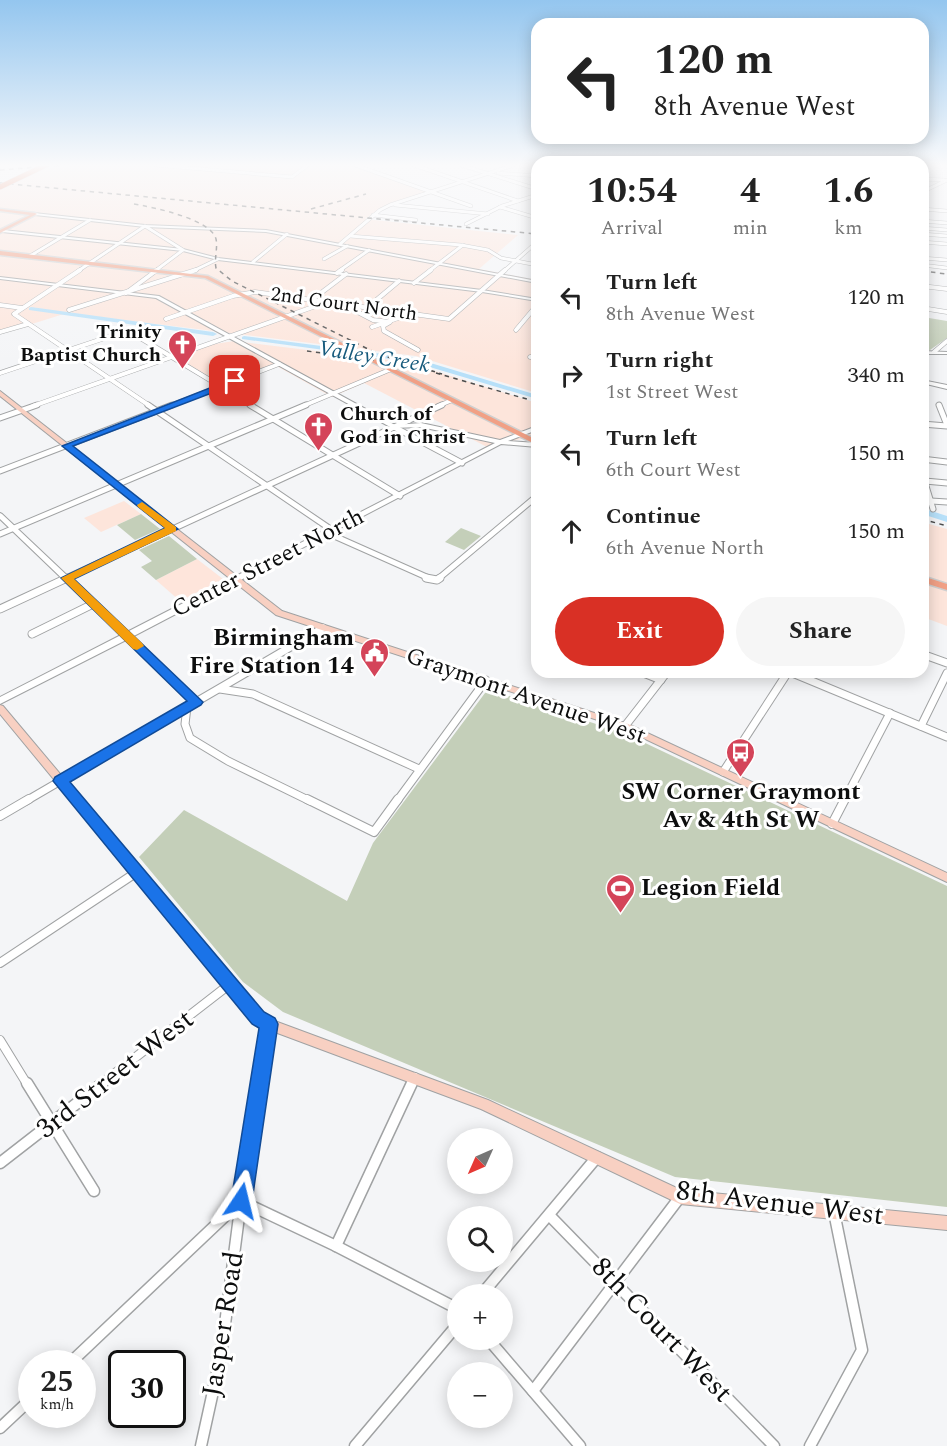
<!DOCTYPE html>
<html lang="en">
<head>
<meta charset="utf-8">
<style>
  :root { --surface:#fff; --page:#f6f6f6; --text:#222; --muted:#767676; --accent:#d93025 }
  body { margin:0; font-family:Spectral,serif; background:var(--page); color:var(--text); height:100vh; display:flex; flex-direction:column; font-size:22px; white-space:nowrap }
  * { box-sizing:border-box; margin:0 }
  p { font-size:20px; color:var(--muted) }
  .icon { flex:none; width:33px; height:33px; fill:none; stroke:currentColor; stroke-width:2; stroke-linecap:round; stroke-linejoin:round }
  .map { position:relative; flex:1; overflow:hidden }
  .panel { position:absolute; left:531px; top:156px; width:398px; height:522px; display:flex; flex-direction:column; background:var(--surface); border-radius:18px; box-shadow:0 3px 15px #0003 }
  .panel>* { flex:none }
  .hud { position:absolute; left:531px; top:18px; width:398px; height:126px; border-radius:18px; box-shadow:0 3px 15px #0003; background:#fff; color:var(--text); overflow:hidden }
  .needle { width:39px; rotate:225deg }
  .tools { position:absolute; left:447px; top:1128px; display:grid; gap:12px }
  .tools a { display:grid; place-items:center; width:66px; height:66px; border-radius:50%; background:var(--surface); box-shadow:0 3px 15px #0003; font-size:30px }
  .speed { position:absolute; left:18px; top:1350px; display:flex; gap:12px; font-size:30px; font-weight:700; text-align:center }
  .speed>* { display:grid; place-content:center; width:78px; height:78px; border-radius:50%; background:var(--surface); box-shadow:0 3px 15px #0003; line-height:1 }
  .speed small { font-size:15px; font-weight:400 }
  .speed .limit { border:3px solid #111; border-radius:9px; background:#fff; color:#111 }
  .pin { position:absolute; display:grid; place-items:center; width:51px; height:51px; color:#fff; margin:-26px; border-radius:12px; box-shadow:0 3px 9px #0006 }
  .me { position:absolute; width:66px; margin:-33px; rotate:10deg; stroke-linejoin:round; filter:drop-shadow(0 0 4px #0008) }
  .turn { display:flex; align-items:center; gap:21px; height:126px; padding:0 24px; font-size:27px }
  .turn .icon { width:78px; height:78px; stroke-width:2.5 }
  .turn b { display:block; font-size:42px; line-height:51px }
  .eta { display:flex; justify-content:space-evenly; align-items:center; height:102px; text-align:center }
  .eta b { font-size:36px; font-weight:700; line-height:42px }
  .primary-button { display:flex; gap:12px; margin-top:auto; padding:12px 24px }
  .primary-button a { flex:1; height:69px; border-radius:36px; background:var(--accent); color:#fff; font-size:24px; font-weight:700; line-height:69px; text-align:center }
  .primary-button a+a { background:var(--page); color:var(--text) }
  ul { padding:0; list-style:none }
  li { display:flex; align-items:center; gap:18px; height:78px; padding:0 24px }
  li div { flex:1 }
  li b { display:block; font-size:22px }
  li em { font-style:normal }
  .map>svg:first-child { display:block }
  .commercial { fill:#fee5db }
  .industrial { fill:#fde5db }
  .green { fill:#c4cfb9 }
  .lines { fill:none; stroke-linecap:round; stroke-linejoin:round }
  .river { fill:#b7e0f9; fill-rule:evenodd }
  .minor-far5-casing { stroke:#a0a2a3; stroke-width:4 }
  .minor-far4-casing { stroke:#a0a2a3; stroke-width:5 }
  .minor-far3-casing { stroke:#a0a2a3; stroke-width:7 }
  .minor-far2-casing { stroke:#a0a2a3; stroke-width:9 }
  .minor-far1-casing { stroke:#a0a2a3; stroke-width:10 }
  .minor-casing { stroke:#a0a2a3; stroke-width:13 }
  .tertiary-casing { stroke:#a0a2a3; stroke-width:2 }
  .secondary-casing { stroke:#a0a2a3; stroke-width:2 }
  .primary-casing { stroke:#cfcfcf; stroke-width:3 }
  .minor-far5 { stroke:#fff; stroke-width:3 }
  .minor-far4 { stroke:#fff; stroke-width:4 }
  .minor-far3 { stroke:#fff; stroke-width:5 }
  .minor-far2 { stroke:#fff; stroke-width:7 }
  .minor-far1 { stroke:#fff; stroke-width:8 }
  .minor { stroke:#fff; stroke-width:10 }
  .tertiary { fill:#fff; fill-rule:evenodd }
  .secondary { fill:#f8d0c2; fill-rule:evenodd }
  .primary { fill:#f1a085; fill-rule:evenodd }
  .rail { stroke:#4b4c4c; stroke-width:1.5; stroke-dasharray:4.5 4.5; stroke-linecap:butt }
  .motorway-bridge-casing { stroke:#cfcfcf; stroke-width:6; stroke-linecap:butt }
  .motorway-bridge { stroke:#e76133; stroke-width:5 }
  .route { fill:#1a73e8; stroke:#114b97; stroke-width:1.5 }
  .slow { fill:#f59e0b }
  .labels { text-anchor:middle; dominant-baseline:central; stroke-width:6; stroke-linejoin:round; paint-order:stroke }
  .far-street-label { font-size:20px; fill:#0d0e0e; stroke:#fff }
  .far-poi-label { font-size:20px; font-weight:bold; fill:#0d0e0e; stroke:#fff; text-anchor:end }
  .far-water-label { font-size:22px; font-style:italic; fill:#165a7c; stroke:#fff }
  .street-label { font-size:24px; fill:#0d0e0e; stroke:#fff }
  .poi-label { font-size:24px; font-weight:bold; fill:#0d0e0e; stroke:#fff; text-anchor:end }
  .near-street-label { font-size:28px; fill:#0d0e0e; stroke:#fff }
</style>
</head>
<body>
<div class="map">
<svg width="947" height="1446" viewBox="0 0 947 1446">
  <rect width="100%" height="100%" fill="#f4f5f7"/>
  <path class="commercial" d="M197,559l26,20 -43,22 -24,-21z"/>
  <g class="industrial">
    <path d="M84,165h274l73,26 -45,14 -21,14 153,16 -39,34 58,11v113l-121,-37 -349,-43 -67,21v-145l42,-20z"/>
    <path d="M234,341l172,21 131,41v37l-7,-3 -43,10 -123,-64 -32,14 -59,-33 -52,20 -44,-27 38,-13z"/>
    <path d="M124,501l17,13 -40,18 -17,-14z"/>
    <path d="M922,522l25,7v97l-24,-9z"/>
  </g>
  <g class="green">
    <path d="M923,317l24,4v17l-17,12 -7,-1z"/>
    <path d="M141,514l19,15 -25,11 -18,-15z"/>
    <path d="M461,528l20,8 -17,14 -19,-8z"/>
    <path d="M169,536l28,23 -41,21 -15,-13 11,-6 -13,-11z"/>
    <path d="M488,689l136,44 323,153v321l-272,-30 -392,-165 -40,-30 -104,-125 45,-47 163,91 26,-58z"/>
  </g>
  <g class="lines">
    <g class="river">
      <path d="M31,307l182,25 4,2 -4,2 -184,-26v-2z"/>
      <path d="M244,336l170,22 123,37v4l-124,-37 -171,-23v-2z"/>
      <path d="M922,508l25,8v6l-25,-8z"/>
    </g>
    <defs>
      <g id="minor-far5">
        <path d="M155,165l137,12 16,-12"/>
        <path d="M355,165l116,41"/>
        <path d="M414,165l104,36"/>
        <path d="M461,165l76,24"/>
        <path d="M498,173l39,3"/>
        <path d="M922,179l22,1"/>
        <path d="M922,192l25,-12"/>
        <path d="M395,205l93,9"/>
        <path d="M500,207l37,11"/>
        <path d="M922,209l25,2"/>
        <path d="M373,215l43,5"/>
        <path d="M922,221l25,2"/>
        <path d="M466,224l36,-18 35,-11"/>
        <path d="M922,228l25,2"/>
        <path d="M922,234l25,2"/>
        <path d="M350,236l111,9 27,5 13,8 36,7"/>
        <path d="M922,242l25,2"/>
        <path d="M340,244l40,-34 10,-5 124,-40"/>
        <path d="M30,256l60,-36"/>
        <path d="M922,258l25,2"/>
        <path d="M324,259l23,-13"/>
        <path d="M253,262l34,-28"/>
        <path d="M922,265l25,3"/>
        <path d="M78,271l67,-45 38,24 -28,21"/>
        <path d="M193,271l25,-12"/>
        <path d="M339,271l30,-21"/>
        <path d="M429,271l34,-26"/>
        <path d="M504,271l33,-29"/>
      </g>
      <g id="minor-far4">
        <path d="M80,270l-66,44 136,92"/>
        <path d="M337,273l5,-3"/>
        <path d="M414,283l17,-13"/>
        <path d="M922,286l25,3"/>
        <path d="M126,293l31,-23"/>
        <path d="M313,299l33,-25"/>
        <path d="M0,305l22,3"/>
        <path d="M346,306l27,14 17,2 -7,4 1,5 34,19"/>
        <path d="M368,307l31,-26"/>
        <path d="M922,308l25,4"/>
        <path d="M69,310l127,-40"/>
        <path d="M166,319l67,-23 22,-4 194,27 56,-49"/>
        <path d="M372,327l35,-12"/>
        <path d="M516,330l21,-25"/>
        <path d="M0,332l28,-8"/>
        <path d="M934,352l13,-11"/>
        <path d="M530,357h7"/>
        <path d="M0,373l120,-40h12l121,73"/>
        <path d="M33,406l294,-104"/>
        <path d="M169,406l110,-42"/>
        <path d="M303,406l86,-36"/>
        <path d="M438,406l12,-5"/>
      </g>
      <g id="minor-far3">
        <path d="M148,405l181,123 3,7 99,44"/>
        <path d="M250,405l150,91"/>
        <path d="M939,405l8,20"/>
        <path d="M0,418l37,-13"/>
        <path d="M922,424l25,2"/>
        <path d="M394,427l68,36"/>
        <path d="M922,459l25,3"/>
        <path d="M0,471l172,-66"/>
        <path d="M922,473l11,36"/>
        <path d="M925,481l22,2"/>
        <path d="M931,501l16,1"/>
        <path d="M0,534l306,-129"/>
        <path d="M64,579l378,-174"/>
        <path d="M438,579l99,-83"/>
      </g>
      <g id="minor-far2">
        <path d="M426,578l11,2 3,-2"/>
        <path d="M0,609l67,-31"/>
        <path d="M32,634l61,-30"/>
        <path d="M127,636l69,66"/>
        <path d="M922,654l25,9"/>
        <path d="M641,672l20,8"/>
        <path d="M790,672l157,65"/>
        <path d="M220,689l33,5 166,75"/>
        <path d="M187,707l-2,17 5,14 38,23 82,40"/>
        <path d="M625,726l42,-54"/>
        <path d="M921,726l26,-53"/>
        <path d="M723,772l65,-100"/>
        <path d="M26,801l297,-173"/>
        <path d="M397,801l89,-121"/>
        <path d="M844,801l46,-88"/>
      </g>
      <g id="minor-far1">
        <path d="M307,799l67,33 24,-33"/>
        <path d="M0,816l29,-17"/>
        <path d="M832,824l13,-25"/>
        <path d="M0,963l137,-91"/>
        <path d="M0,1040l27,44"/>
        <path d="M101,1084l129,-100"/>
        <path d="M259,1084l9,-60"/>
        <path d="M412,1084l3,-7"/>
      </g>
      <g id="minor">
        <path d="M27,1083l67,108"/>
        <path d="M0,1163l103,-80"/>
        <path d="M549,1215l225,231"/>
        <path d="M336,1246l76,-163"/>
        <path d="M482,1294l115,-137"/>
        <path d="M489,1340l91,106"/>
        <path d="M69,1364l172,-163 95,45 122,63"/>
        <path d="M533,1391l147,-194"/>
        <path d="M0,1428l32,-30"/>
        <path d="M201,1446l20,-91 20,-154 19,-118"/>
        <path d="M355,1446l103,-122"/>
        <path d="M810,1446l52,-96 -28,-138"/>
      </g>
      <g id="tertiary">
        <path d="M34,213l111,12 121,5 271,51v2l-271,-51 -121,-5 -110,-12z"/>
        <path d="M3,230l180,19 35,9 264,32 55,9v2l-55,-9 -264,-32 -35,-9 -181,-19z"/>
        <path d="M0,277l159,19 236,129 26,-2 79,17 37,-14v4l-29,11 29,2v4l-36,-3 -371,194 -130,66v-7l121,-62 -121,-116v-6l2,1 125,118 368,-189 -74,-16 -29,1 -236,-130 -156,-19z"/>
        <path d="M922,351l25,1v2h-25z"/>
        <path d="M922,380l25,5v4l-25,-6z"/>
      </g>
      <g id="secondary">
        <path d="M0,391l282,220 346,113 319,149v9l-325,-154 -346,-113 -276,-219z"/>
        <path d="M0,705l3,1 259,308 10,6 216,80 193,90 266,26v14l-267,-26 -199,-95 -217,-81 -10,-6 -254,-308z"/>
      </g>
      <g id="primary">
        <path d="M0,209l35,4 2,1 -37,19v-3l30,-15 -30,-4z"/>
        <path d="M0,251l208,25 329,164v5l-332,-167 -205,-23z"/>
        <path d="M922,576l25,8v6l-25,-8z"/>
      </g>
    </defs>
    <use href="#minor-far5" class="minor-far5-casing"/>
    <use href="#minor-far4" class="minor-far4-casing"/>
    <use href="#minor-far3" class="minor-far3-casing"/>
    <use href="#minor-far2" class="minor-far2-casing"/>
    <use href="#minor-far1" class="minor-far1-casing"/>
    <use href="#minor" class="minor-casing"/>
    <use href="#tertiary" class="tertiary-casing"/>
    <use href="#secondary" class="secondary-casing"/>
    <use href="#primary" class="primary-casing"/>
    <use href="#minor-far5" class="minor-far5"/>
    <use href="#minor-far4" class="minor-far4"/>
    <use href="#minor-far3" class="minor-far3"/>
    <use href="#minor-far2" class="minor-far2"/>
    <use href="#minor-far1" class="minor-far1"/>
    <use href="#minor" class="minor"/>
    <use href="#tertiary" class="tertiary"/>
    <use href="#secondary" class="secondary"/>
    <use href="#primary" class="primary"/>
    <g class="rail">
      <path d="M0,170l64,-5"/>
      <path d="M0,183l537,51"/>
      <path d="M134,204c18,3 77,15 82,35 2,9 -2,20 0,29l16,13 146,73 64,20"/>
      <path d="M311,209l55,-15"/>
      <path d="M922,271l25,3"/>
      <path d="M307,351l79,11"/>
      <path d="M436,373l101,29"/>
      <path d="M922,519l25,7"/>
    </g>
    <defs>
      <path id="motorway-bridge" d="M0,187l46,-22"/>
    </defs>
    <use href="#motorway-bridge" class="motorway-bridge-casing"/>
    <use href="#motorway-bridge" class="motorway-bridge"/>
  </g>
  <linearGradient id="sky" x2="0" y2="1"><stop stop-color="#94c6ef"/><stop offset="0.45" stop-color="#fafafb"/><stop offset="1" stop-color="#fafafb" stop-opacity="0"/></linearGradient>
  <rect width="947" height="367" fill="url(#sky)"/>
  <path class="route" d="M235,378l4,3 -1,2 -165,63 105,83 -104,50 129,123 -2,3 -131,77 194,230 11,6 3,6 -26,177 -4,7 -7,3 -7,-3 -3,-7 28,-173 -7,-4 -199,-243 2,-4 132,-76 -126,-123 104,-50 -103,-82z"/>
  <path class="slow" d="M142,502l34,25v4l-102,48 68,64 2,3 -7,4 -4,-1 -72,-71 104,-50 -27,-21 -1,-2z"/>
  <defs>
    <symbol id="church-pin" viewBox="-11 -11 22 30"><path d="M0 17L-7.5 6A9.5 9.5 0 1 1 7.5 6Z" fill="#d44459" stroke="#fff"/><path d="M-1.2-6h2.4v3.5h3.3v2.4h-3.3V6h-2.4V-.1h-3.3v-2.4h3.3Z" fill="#fff"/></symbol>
    <symbol id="civic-pin" viewBox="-11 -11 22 30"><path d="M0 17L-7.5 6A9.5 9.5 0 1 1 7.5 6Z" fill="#d44459" stroke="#fff"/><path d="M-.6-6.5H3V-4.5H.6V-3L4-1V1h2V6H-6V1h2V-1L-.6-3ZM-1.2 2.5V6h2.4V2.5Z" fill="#fff"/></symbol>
    <symbol id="bus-pin" viewBox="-11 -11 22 30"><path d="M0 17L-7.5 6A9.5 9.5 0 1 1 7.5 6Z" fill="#d44459" stroke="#fff"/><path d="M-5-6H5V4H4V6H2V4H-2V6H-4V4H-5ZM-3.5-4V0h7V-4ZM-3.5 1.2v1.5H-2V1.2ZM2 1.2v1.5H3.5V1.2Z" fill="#fff"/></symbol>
    <symbol id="stadium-pin" viewBox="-11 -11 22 30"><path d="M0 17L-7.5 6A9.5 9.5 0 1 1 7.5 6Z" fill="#d44459" stroke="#fff"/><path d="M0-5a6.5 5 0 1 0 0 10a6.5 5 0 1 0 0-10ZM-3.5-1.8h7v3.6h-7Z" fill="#fff"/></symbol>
  </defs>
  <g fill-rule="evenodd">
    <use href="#church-pin" x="166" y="328" width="33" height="45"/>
    <use href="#church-pin" x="302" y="410" width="33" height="45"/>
    <use href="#civic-pin" x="358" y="636" width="33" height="45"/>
    <use href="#bus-pin" x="724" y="736" width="33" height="45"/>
    <use href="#stadium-pin" x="604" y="872" width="33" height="45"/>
  </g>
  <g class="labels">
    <g class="far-street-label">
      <text transform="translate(344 304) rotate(8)">2nd Court North</text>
    </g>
    <g class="far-poi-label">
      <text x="161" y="332">Trinity<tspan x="161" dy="23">Baptist Church</tspan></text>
      <text x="340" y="414" text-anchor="start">Church of<tspan x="340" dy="23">God in Christ</tspan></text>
    </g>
    <g class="far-water-label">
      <text transform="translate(374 357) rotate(9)">Valley Creek</text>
    </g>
    <g class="street-label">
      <text transform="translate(268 563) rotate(-27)">Center Street North</text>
      <text transform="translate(526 696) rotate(19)">Graymont Avenue West</text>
    </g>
    <g class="poi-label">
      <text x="354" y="638">Birmingham<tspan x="354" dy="28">Fire Station 14</tspan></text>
      <text x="741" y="792" text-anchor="middle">SW Corner Graymont<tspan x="741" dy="28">Av &amp; 4th St W</tspan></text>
      <text x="641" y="888" text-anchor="start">Legion Field</text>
    </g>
    <g class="near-street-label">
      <text transform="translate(115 1074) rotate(-38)">3rd Street West</text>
      <text transform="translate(780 1203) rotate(7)">8th Avenue West</text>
      <text transform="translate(223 1324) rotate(-81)">Jasper Road</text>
      <text transform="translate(662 1330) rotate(46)">8th Court West</text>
    </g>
  </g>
</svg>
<div class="tools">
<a><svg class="needle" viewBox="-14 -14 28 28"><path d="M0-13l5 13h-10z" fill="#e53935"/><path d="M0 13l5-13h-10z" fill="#767676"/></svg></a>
<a><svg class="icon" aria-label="search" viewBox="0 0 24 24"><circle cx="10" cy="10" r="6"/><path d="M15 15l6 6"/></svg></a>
<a>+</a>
<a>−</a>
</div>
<div class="speed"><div>25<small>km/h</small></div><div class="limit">30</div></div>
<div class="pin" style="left:235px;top:381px;background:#d93025"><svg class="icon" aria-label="arrive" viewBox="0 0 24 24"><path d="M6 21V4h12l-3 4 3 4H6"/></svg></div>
<svg class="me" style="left:241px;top:1201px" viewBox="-20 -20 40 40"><path d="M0-17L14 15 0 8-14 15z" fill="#1a73e8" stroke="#fff" stroke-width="4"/></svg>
<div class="hud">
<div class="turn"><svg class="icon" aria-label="left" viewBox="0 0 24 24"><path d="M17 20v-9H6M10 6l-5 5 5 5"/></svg><div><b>120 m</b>8th Avenue West</div></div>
</div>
<section class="panel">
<div class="eta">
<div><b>10:54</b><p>Arrival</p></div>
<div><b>4</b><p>min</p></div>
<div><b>1.6</b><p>km</p></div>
</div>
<ul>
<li><svg class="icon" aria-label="left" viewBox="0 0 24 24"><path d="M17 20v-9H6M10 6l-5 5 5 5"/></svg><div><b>Turn left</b><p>8th Avenue West</p></div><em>120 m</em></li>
<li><svg class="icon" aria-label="right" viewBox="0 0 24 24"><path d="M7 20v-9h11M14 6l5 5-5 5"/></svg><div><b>Turn right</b><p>1st Street West</p></div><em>340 m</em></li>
<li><svg class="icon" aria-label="left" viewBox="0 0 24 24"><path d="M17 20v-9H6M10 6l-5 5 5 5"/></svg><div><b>Turn left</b><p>6th Court West</p></div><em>150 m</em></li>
<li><svg class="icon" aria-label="ahead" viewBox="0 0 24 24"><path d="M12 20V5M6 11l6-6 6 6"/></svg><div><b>Continue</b><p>6th Avenue North</p></div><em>150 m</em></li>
</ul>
<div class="primary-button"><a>Exit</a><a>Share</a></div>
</section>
</div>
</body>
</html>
